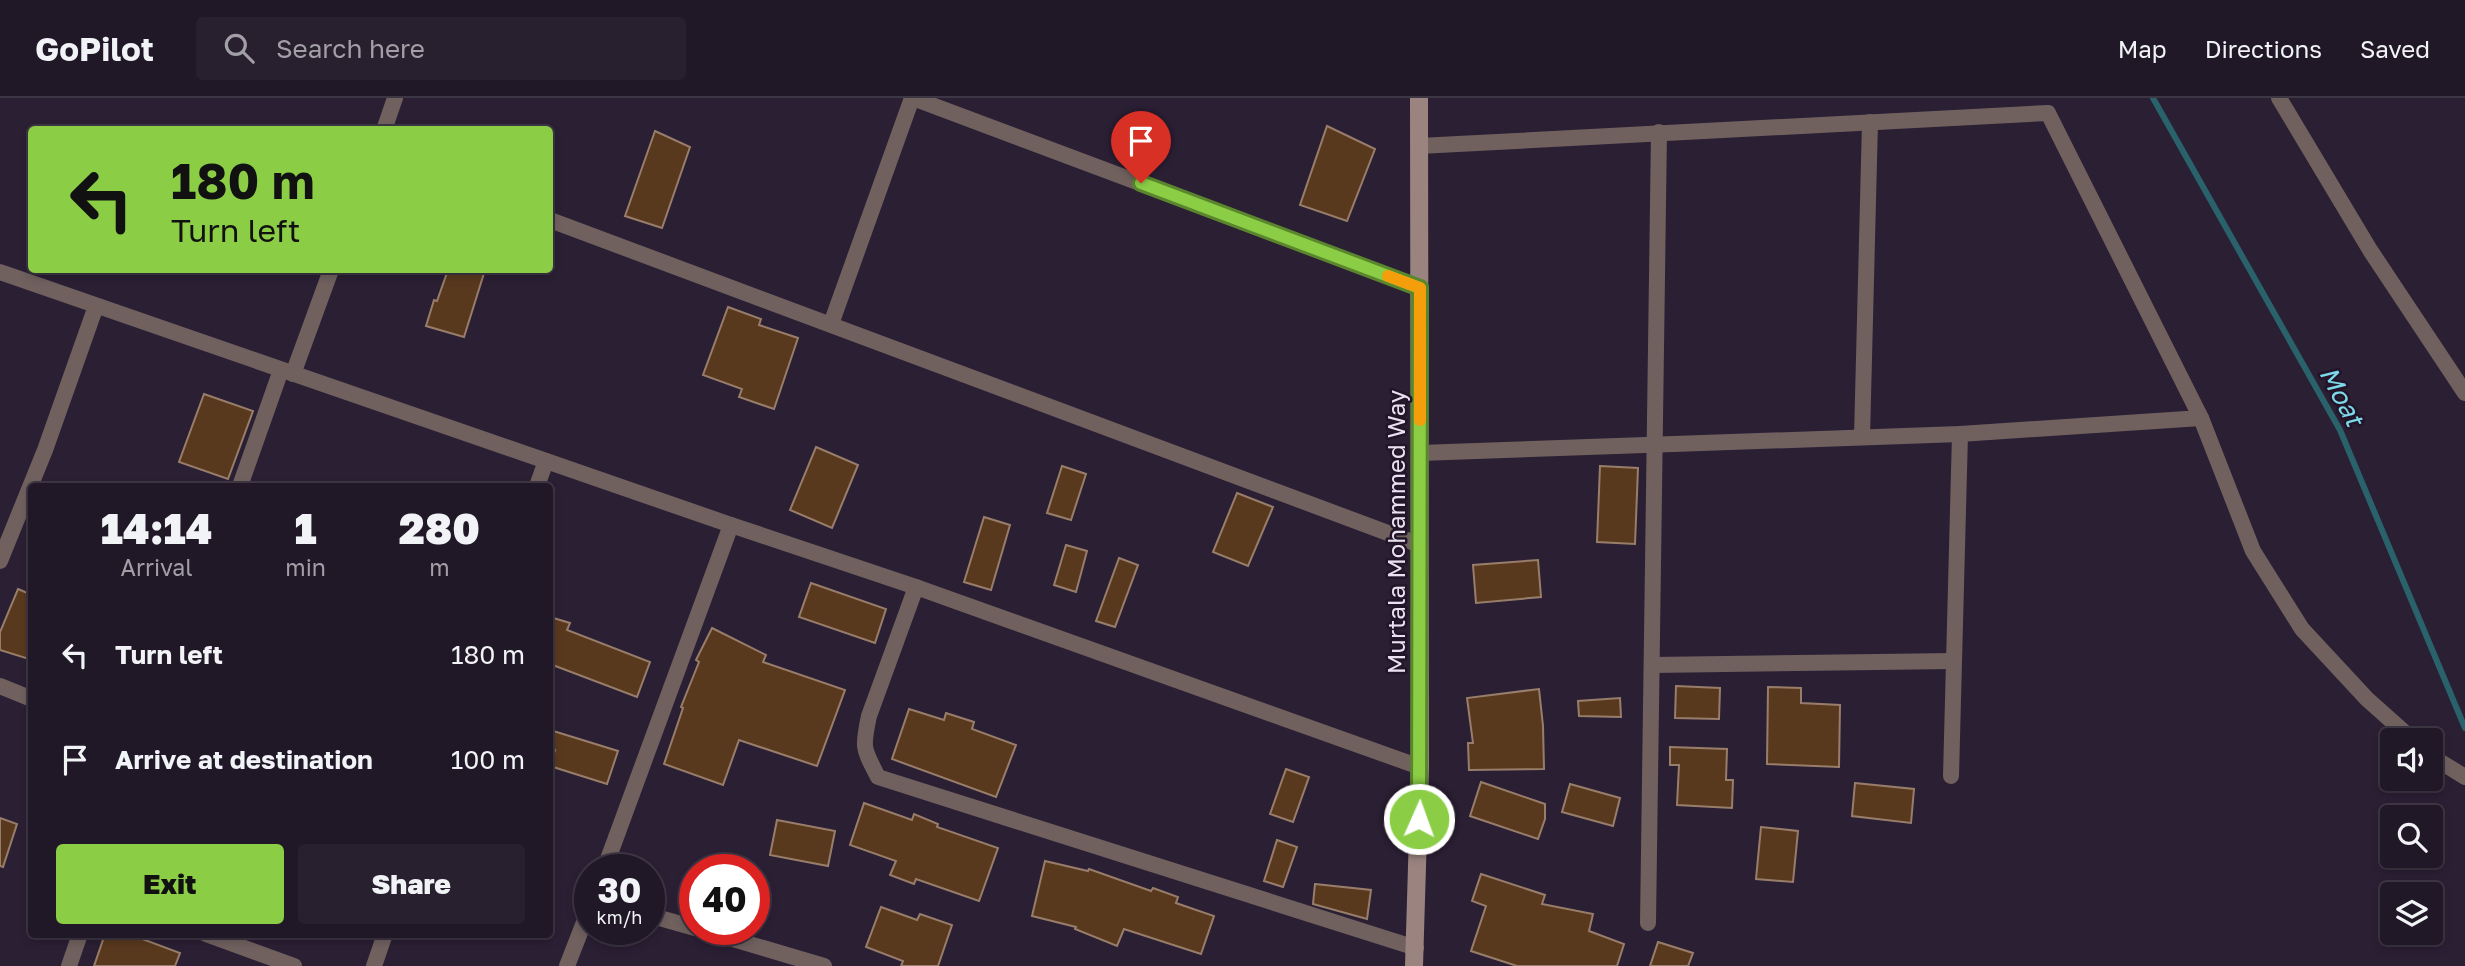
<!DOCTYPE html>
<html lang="en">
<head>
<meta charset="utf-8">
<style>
  :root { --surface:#201727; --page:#28202f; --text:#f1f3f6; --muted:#a29fa7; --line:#3d3644; --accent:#8bce46 }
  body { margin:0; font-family:"Golos Text",sans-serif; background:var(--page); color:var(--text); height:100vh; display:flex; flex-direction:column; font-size:26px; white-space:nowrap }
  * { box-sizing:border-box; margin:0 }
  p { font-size:23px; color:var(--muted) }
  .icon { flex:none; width:38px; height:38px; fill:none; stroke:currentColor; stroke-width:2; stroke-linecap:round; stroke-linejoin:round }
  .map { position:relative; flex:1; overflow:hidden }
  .drawer { position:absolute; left:28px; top:385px; width:525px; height:455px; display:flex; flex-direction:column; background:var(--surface); border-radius:7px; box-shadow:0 4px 10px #0003,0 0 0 2px var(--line) }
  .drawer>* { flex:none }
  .banner { position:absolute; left:28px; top:28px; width:525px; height:147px; border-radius:7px; box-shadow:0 4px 10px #0003,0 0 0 2px var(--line); background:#8bce46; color:#111; overflow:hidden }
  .buttons { position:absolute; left:2380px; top:630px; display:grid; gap:14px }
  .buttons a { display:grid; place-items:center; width:63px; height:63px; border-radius:7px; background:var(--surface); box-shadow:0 4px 10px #0003,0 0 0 2px var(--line); font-size:35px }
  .speed { position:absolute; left:574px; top:756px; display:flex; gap:14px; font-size:35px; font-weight:700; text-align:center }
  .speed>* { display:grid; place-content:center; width:91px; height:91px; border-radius:50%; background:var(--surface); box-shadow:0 4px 10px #0003,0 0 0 2px var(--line); line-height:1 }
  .speed small { font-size:18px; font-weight:400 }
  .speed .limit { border:10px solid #d22; background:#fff; color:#111 }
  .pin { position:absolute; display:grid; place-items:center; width:60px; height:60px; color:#fff; margin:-72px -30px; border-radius:50% 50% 50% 0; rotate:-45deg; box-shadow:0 0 7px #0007 }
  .pin .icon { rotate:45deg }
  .me { position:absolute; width:77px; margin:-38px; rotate:2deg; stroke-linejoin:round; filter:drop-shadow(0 0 5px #0008) }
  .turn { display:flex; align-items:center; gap:24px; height:147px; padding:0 28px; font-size:32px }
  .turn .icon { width:91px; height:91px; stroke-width:2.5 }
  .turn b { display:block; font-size:49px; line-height:60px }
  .eta { display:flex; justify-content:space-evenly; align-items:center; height:119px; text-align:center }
  .eta b { font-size:42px; font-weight:800; line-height:49px }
  .action { display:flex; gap:14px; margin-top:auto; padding:14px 28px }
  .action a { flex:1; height:80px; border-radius:7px; background:var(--accent); color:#111; font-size:28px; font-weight:800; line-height:80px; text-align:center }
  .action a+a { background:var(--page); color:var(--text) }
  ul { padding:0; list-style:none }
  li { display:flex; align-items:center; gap:21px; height:105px; padding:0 28px }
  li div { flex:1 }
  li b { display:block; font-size:26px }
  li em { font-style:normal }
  header { display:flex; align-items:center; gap:42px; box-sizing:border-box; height:98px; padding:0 35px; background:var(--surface); border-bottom:2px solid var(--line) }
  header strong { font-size:33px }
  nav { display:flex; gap:38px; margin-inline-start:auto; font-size:24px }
  .search { width:490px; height:63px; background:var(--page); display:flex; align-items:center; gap:18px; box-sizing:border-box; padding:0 24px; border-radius:7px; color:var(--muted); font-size:26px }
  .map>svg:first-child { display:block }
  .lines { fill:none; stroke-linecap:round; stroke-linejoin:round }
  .stream { stroke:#2a626b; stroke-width:6 }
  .building { fill:#59391e; stroke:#987e6a; stroke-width:2 }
  .street { stroke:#70615f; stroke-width:16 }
  .secondary { stroke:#9b847f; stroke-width:18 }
  .route-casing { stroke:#5a862e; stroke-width:18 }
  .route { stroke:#8bce46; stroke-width:12 }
  .slow { stroke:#f59e0b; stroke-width:12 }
  .labels { text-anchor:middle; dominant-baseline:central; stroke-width:5; stroke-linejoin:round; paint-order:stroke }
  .street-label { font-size:24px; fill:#e9e1ef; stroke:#22152a }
  .water-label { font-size:26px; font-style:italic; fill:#7dd9e8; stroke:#22152a }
</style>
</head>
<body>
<header>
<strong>GoPilot</strong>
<div class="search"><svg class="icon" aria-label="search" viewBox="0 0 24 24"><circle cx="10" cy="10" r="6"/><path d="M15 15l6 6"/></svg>Search here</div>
<nav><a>Map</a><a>Directions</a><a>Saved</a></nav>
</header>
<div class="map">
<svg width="2465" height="868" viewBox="0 0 2465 868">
  <rect width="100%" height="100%" fill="#2b1f34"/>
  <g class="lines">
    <path class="stream" d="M2153,0l187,332 125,298"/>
  </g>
  <g class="building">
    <path d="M1327,28l48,23 -28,72 -47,-16z"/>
    <path d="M655,33l35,16 -28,81 -37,-12z"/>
    <path d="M448,172h37l-21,67 -38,-11 8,-26 3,1z"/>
    <path d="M728,209l33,12 -2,6 39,13 -24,71 -35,-12 3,-8 -39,-14z"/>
    <path d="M204,296l49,17 -25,68 -49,-17z"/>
    <path d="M816,349l42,18 -26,63 -42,-18z"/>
    <path d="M1062,368l24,8 -15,46 -24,-7z"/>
    <path d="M1600,368l38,2 -3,76 -38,-2z"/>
    <path d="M1237,395l36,14 -25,59 -35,-14z"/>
    <path d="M984,419l26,8 -19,65 -27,-8z"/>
    <path d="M1066,447l21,6 -11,41 -22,-7z"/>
    <path d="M1119,460l19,7 -23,62 -19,-6z"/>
    <path d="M1538,462l3,37 -65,6 -3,-38z"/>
    <path d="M811,485l75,26 -11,34 -76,-26z"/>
    <path d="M18,491l14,6v65l-32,-10v-18z"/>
    <path d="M550,519l20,6 -3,7 83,32 -13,35 -87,-33z"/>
    <path d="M712,530l54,27 -3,7 82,28 -28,76 -78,-26 -16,45 -59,-21 19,-56 -2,-1 18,-45 -3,-2z"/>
    <path d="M1676,588l44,2 -1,31 -44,-1z"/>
    <path d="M1768,589l33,1v15l39,2 -1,62 -72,-3z"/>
    <path d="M1539,591l4,37 1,43 -75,1 -1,-27h5l-6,-45z"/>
    <path d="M1620,600l1,19 -42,-1 -1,-15z"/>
    <path d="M909,611l35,11 2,-7 28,9 -2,7 44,16 -20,52 -104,-38z"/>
    <path d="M550,632l68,21 -11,33 -57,-18 5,-16 -5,-1z"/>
    <path d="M1670,649l57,2 -1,31h7l-1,28 -55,-3 2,-40h-9z"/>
    <path d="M1286,671l23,8 -16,45 -23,-8z"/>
    <path d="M1481,684l64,22v15l-7,20 -68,-23z"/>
    <path d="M1855,685l59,6 -3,34 -59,-7z"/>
    <path d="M1570,686l50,14 -7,28 -51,-14z"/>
    <path d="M864,705l48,17 2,-6 24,10 -1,3 61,21 -19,53 -63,-22 -2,5 -24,-9 6,-14 -46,-16z"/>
    <path d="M0,720l17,6 -14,43 -3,-1z"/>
    <path d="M777,722l58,11 -7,35 -58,-11z"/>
    <path d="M1761,729l37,4 -5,51 -37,-3z"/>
    <path d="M1277,742l20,7 -14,40 -19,-6z"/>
    <path d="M1045,763l43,10 1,-2 62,22 2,-3 25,9 -2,6 38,13 -13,38 -77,-25 -7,17 -42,-17 1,-2 -44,-11z"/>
    <path d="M1481,776l64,21 -3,9 51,10 -4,17 35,13 -7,22h-100l-46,-15 15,-45 -14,-5z"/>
    <path d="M1315,786l56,6 -4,29 -54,-15z"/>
    <path d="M881,809l36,13 3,-6 32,11 -14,41h-37l2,-5 -37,-14z"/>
    <path d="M105,836h24l51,19 -5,13h-81z"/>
    <path d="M1658,844l35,11 -5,13h-38z"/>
  </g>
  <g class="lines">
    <g class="street">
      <path d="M913,0l507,190"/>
      <path d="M2279,0l91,152 95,143"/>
      <path d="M384,32l11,-32"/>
      <path d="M1419,48l629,-33 153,305 -241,16 -540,19"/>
      <path d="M550,122l870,325"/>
      <path d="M0,174l731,253 185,62 504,180"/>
      <path d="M831,226l81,-226"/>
      <path d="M293,276l38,-104"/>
      <path d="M2201,320l52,133 49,78 65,70 46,41"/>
      <path d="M1862,339l8,-315"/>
      <path d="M240,388l41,-116"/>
      <path d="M537,388l9,-25"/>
      <path d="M0,463l45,-111 51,-144"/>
      <path d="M916,489l-47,129c-7,32 -6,32 9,61l538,171"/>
      <path d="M1652,567l302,-4"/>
      <path d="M0,588l32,13"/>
      <path d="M2431,658l34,21"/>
      <path d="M1951,678l9,-342"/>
      <path d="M604,772l127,-345"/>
      <path d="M649,817l46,13"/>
      <path d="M1648,825l11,-791"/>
      <path d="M699,831l125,37"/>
      <path d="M206,836l88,32"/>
      <path d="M69,868l11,-32"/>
      <path d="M374,868l11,-32"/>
      <path d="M567,868l23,-59"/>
    </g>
    <path class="secondary" d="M1414,868l6,-199 -1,-669"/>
  </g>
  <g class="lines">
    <defs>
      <path id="route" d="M1141,85l279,105 -1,531"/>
    </defs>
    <use href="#route" class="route-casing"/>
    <use href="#route" class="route"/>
    <path class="slow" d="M1388,178l32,12v132"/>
  </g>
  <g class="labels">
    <g class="street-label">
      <text transform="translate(1395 434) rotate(-90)">Murtala Mohammed Way</text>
    </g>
    <g class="water-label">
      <text transform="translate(2342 298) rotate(62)">Moat</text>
    </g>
  </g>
</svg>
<div class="buttons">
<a><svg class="icon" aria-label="sound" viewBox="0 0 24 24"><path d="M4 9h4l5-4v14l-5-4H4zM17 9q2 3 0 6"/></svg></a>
<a><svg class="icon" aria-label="search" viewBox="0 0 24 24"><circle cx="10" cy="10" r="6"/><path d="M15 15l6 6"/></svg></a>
<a><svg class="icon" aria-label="layers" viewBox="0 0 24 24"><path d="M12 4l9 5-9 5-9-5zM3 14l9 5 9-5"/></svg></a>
</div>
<div class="speed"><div>30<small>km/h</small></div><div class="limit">40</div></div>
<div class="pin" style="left:1141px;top:85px;background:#d93025"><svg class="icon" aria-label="arrive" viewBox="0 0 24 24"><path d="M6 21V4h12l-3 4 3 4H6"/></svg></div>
<svg class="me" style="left:1419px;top:721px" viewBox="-20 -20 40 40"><circle r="17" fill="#8bce46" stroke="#fff" stroke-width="3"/><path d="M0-11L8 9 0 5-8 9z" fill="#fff"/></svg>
<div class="banner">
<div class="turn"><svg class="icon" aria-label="left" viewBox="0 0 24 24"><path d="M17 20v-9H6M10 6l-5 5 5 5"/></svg><div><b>180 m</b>Turn left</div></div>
</div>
<section class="drawer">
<div class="eta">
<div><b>14:14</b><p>Arrival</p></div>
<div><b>1</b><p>min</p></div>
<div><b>280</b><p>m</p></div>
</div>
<ul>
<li><svg class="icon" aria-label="left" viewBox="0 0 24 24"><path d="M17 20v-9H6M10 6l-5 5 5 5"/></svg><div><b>Turn left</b></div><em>180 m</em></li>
<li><svg class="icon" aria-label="arrive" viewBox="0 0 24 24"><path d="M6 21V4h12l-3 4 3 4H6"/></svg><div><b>Arrive at destination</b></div><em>100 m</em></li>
</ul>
<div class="action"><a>Exit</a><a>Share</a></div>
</section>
</div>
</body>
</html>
